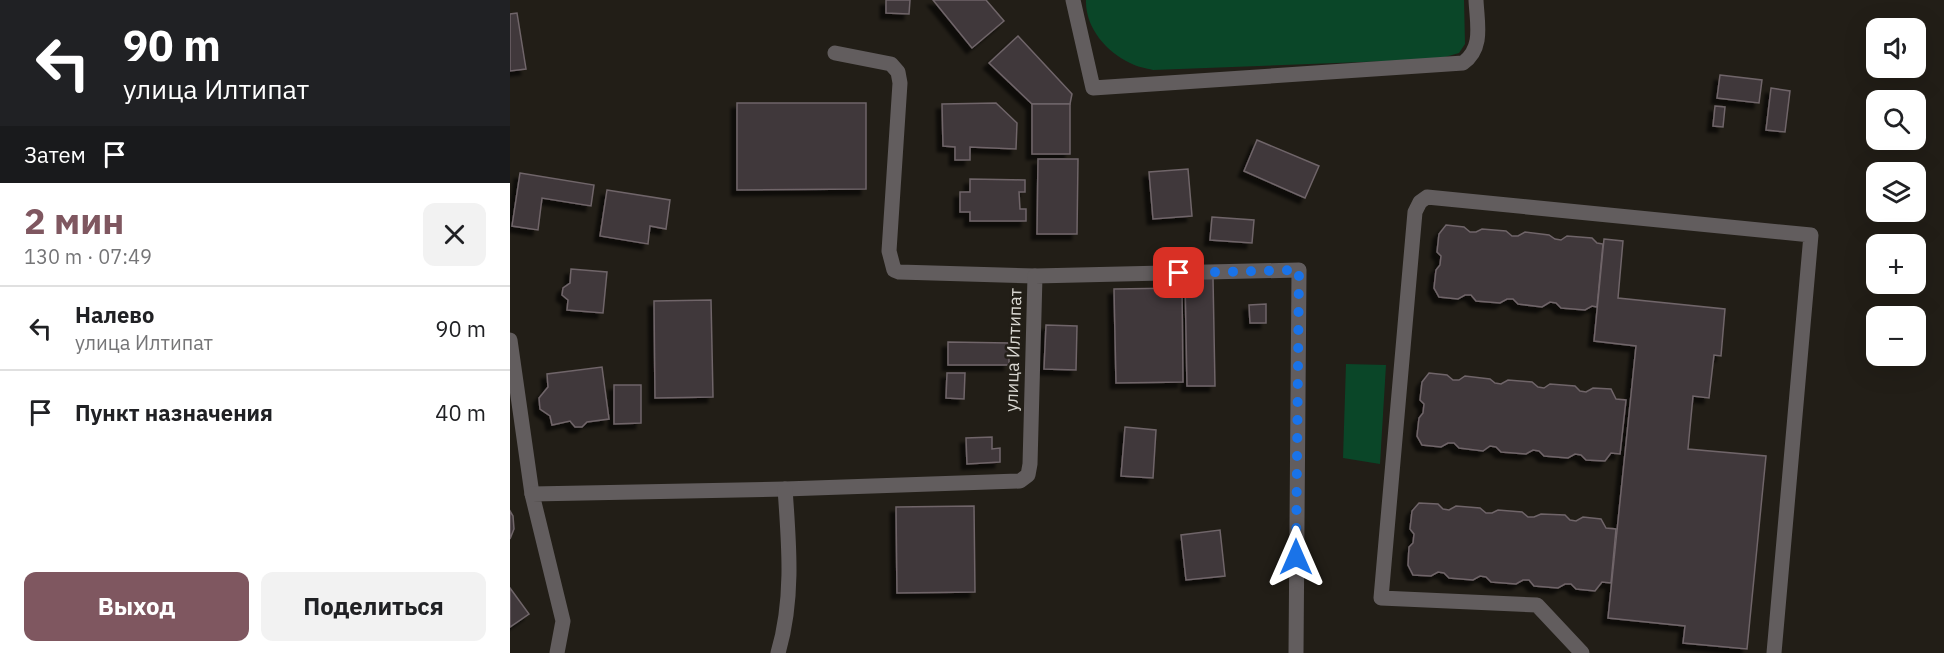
<!DOCTYPE html>
<html lang="ru">
<head>
<meta charset="utf-8">
<style>
  :root { --surface:#fff; --page:#f2f2f2; --text:#202124; --muted:#757577; --line:#e0e0e0; --accent:#7f5760 }
  body { margin:0; font-family:"IBM Plex Sans",sans-serif; background:var(--page); color:var(--text); height:100vh; display:flex; flex-direction:column; font-size:22px; white-space:nowrap }
  * { box-sizing:border-box; margin:0 }
  p { font-size:20px; color:var(--muted) }
  .icon { flex:none; width:33px; height:33px; fill:none; stroke:currentColor; stroke-width:2; stroke-linecap:round; stroke-linejoin:round }
  .map { position:relative; flex:1; overflow:hidden }
  .details { display:flex; flex-direction:column; background:var(--surface); width:510px }
  .details>* { flex:none }
  .guide { background:#202124; color:#fff; overflow:hidden }
  .fabs { position:absolute; left:1356px; top:18px; display:grid; gap:12px }
  .fabs a { display:grid; place-items:center; width:60px; height:60px; border-radius:12px; background:var(--surface); box-shadow:0 6px 24px #0002; font-size:30px }
  .pin { position:absolute; display:grid; place-items:center; width:51px; height:51px; color:#fff; margin:-26px; border-radius:12px; box-shadow:0 3px 9px #0006 }
  .me { position:absolute; width:66px; margin:-33px; rotate:0deg; stroke-linejoin:round; filter:drop-shadow(0 0 4px #0008) }
  .turn { display:flex; align-items:center; gap:21px; height:126px; padding:0 24px; font-size:27px }
  .turn .icon { width:78px; height:78px; stroke-width:2.5 }
  .turn b { display:block; font-size:42px; line-height:51px }
  .then { display:flex; align-items:center; height:57px; padding:0 24px; background:#0003; gap:12px; font-size:22px }
  .round { display:grid; place-items:center; flex:none; width:63px; height:63px; border-radius:12px; background:var(--page) }
  .headline { display:flex; align-items:center; justify-content:space-between; height:102px; padding:0 24px }
  h1 { font-size:36px; font-weight:700; line-height:45px; color:var(--accent) }
  .primary-button { display:flex; gap:12px; margin-top:auto; padding:12px 24px }
  .primary-button a { flex:1; height:69px; border-radius:12px; background:var(--accent); color:#fff; font-size:24px; font-weight:700; line-height:69px; text-align:center }
  .primary-button a+a { background:var(--page); color:var(--text) }
  ul { padding:0; list-style:none }
  li { display:flex; align-items:center; gap:18px; height:84px; padding:0 24px; border-top:2px solid var(--line) }
  li div { flex:1 }
  li b { display:block; font-size:22px }
  li em { font-style:normal }
  main { display:flex; flex:1; min-height:0 }
  .map>svg:first-child { display:block }
  .green { fill:#0a4628 }
  .building { fill:#40373b; stroke:#6f6569; stroke-width:1.5; filter:url(#shadow) }
  .lines { fill:none; stroke-linecap:round; stroke-linejoin:round }
  .minor { stroke:#625d5e; stroke-width:15 }
  .route { stroke:#1a73e8; stroke-width:10; stroke-dasharray:0 18 }
  .labels { text-anchor:middle; dominant-baseline:central; stroke-width:5; stroke-linejoin:round; paint-order:stroke }
  .street-label { font-size:18px; fill:#d8d6d0; stroke:#221e17 }
</style>
</head>
<body>
<main>
<section class="details">
<div class="guide">
<div class="turn"><svg class="icon" aria-label="left" viewBox="0 0 24 24"><path d="M17 20v-9H6M10 6l-5 5 5 5"/></svg><div><b>90 m</b>улица Илтипат</div></div>
<div class="then">Затем<svg class="icon" aria-label="arrive" viewBox="0 0 24 24"><path d="M6 21V4h12l-3 4 3 4H6"/></svg></div>
</div>
<div class="headline"><div><h1>2 мин</h1><p>130 m · 07:49</p></div><a class="round"><svg class="icon" aria-label="close" viewBox="0 0 24 24"><path d="M6 6l12 12M18 6L6 18"/></svg></a></div>
<ul>
<li><svg class="icon" aria-label="left" viewBox="0 0 24 24"><path d="M17 20v-9H6M10 6l-5 5 5 5"/></svg><div><b>Налево</b><p>улица Илтипат</p></div><em>90 m</em></li>
<li><svg class="icon" aria-label="arrive" viewBox="0 0 24 24"><path d="M6 21V4h12l-3 4 3 4H6"/></svg><div><b>Пункт назначения</b></div><em>40 m</em></li>
</ul>
<div class="primary-button"><a>Выход</a><a>Поделиться</a></div>
</section>
<div class="map">
<svg width="1434" height="653" viewBox="0 0 1434 653">
  <defs>
    <filter id="shadow"><feDropShadow dx="-5.5" dy="5.5" stdDeviation="1.5" flood-color="#0009"/></filter>
  </defs>
  <rect width="100%" height="100%" fill="#221e17"/>
  <g class="green">
    <path d="M576,0h378l1,44 -6,9 -14,4 -31,3 -261,10c-7,-2 -16,-3 -23,-7 -24,-11 -45,-36 -44,-63z"/>
    <path d="M836,364l40,1 -6,99 -37,-6z"/>
  </g>
  <g class="building">
    <path d="M376,0h24l-1,14 -23,-1z"/>
    <path d="M423,0h53l18,21 -32,27z"/>
    <path d="M7,13l9,56 -16,2v-57z"/>
    <path d="M508,36l54,58 -2,10h-38l-43,-41z"/>
    <path d="M1210,75l42,5 -3,23 -42,-5z"/>
    <path d="M1261,88l19,3 -5,41 -19,-2z"/>
    <path d="M227,103h129v86l-129,1z"/>
    <path d="M486,103l21,20 -1,26 -46,-2v13h-15v-13l-12,-1 -1,-42z"/>
    <rect x="522" y="104" width="38" height="50"/>
    <path d="M1205,106l10,1 -2,20 -10,-1z"/>
    <path d="M747,140l62,26 -14,32 -61,-27z"/>
    <path d="M528,159h40l-1,75h-40z"/>
    <path d="M678,169l4,47 -39,3 -4,-47z"/>
    <path d="M10,173l74,12 -3,21 -49,-8 -4,32 -26,-4z"/>
    <path d="M460,179l55,1v12h-6l1,17h6v12h-56v-9h-10v-20h10z"/>
    <path d="M97,190l63,10 -4,29 -16,-3 -2,18 -48,-8z"/>
    <path d="M702,217l42,3 -2,23 -42,-3z"/>
    <path d="M936,225l18,2 6,5h6l6,-3 24,2 6,5h6l7,-4 24,3 6,4 6,1 6,-4 25,2 5,5 6,1 -6,63 -5,-1 -7,4 -24,-2 -5,-5 -6,-1 -8,5 -24,-3 -5,-5h-6l-7,4 -24,-2 -5,-6h-6l-7,4 -19,-2 -5,-9 2,-18 4,-5 1,-9 -4,-4 2,-18z"/>
    <path d="M1094,239l19,2 -5,57 107,11 -4,47 -7,-1 -5,43 -16,-2 -5,53 78,7 -19,193 -64,-6 2,-17 -77,-8 28,-272 -42,-5z"/>
    <path d="M61,269l36,3 -4,41 -36,-3 1,-10 -6,-5 1,-7 7,-5z"/>
    <path d="M675,278h28l2,108h-28z"/>
    <path d="M672,288l1,94 -67,1 -2,-94z"/>
    <path d="M201,300l2,97 -58,1 -1,-97z"/>
    <path d="M756,304v19h-16l-1,-18z"/>
    <path d="M536,325l31,1 -1,44 -32,-1z"/>
    <path d="M438,342l61,1v22h-61z"/>
    <path d="M92,367l7,52 -22,3 -5,5h-7l-5,-6 -18,4 -2,-9 -10,-7 -1,-11 9,-11 -1,-13z"/>
    <path d="M437,373h18l-1,26 -18,-1z"/>
    <path d="M919,373l18,2 6,5h6l6,-4 25,3 5,4 6,1 7,-4 24,2 6,5 6,1 6,-4 25,2 5,5 6,1 7,-4 18,1 5,10 10,1 -6,54 -9,-1 -6,8 -19,-1 -5,-5 -6,-1 -7,4 -24,-2 -5,-5 -6,-1 -7,4 -25,-2 -5,-5 -6,-1 -7,5 -24,-3 -5,-5h-6l-7,4 -19,-2 -5,-9 2,-18 4,-5 1,-9 -4,-4 2,-18z"/>
    <path d="M104,385h27v38l-27,1z"/>
    <path d="M615,427l31,3 -3,48 -32,-2z"/>
    <path d="M482,437v12l8,-1v14l-33,2 -1,-26z"/>
    <path d="M909,503l19,1 5,5 6,1 7,-4 24,2 6,5h6l6,-3 24,2 6,5h6l7,-3 24,1 5,5 6,1 7,-4 18,2 5,9 10,1 -5,54 -9,-1 -7,9 -19,-2 -5,-5h-6l-7,4 -24,-2 -5,-6h-6l-7,4 -25,-2 -5,-5 -6,-1 -7,4 -24,-2 -5,-5 -6,-1 -7,4 -18,-1 -5,-10 1,-18 4,-4 1,-9 -4,-5 2,-18z"/>
    <path d="M464,506l1,86 -78,1 -1,-86z"/>
    <path d="M0,511l3,5 1,13 -4,10z"/>
    <path d="M710,530l5,46 -39,4 -5,-45z"/>
    <path d="M0,588l19,26 -19,13z"/>
  </g>
  <g class="lines">
    <g class="minor">
      <path d="M563,0l20,88 370,-25c21,-15 14,-40 13,-63"/>
      <path d="M325,53l56,11 7,8 2,11 -11,168 5,19 5,2 136,4"/>
      <path d="M0,340l22,154"/>
      <path d="M47,653l6,-32 -31,-127 253,-5 235,-8 8,-6 2,-11 5,-188 264,-6 -3,383"/>
      <path d="M268,653c16,-54 11,-109 7,-164"/>
      <path d="M1072,653l-45,-48 -156,-7 34,-386 5,-10 7,-5 384,38 -37,418"/>
    </g>
  </g>
  <g class="lines">
    <path class="route" d="M669,273l120,-3 -3,287"/>
  </g>
  <g class="labels">
    <g class="street-label">
      <text transform="translate(503 350) rotate(-88)">улица Илтипат</text>
    </g>
  </g>
</svg>
<div class="fabs">
<a><svg class="icon" aria-label="sound" viewBox="0 0 24 24"><path d="M4 9h4l5-4v14l-5-4H4zM17 9q2 3 0 6"/></svg></a>
<a><svg class="icon" aria-label="search" viewBox="0 0 24 24"><circle cx="10" cy="10" r="6"/><path d="M15 15l6 6"/></svg></a>
<a><svg class="icon" aria-label="layers" viewBox="0 0 24 24"><path d="M12 4l9 5-9 5-9-5zM3 14l9 5 9-5"/></svg></a>
<a>+</a>
<a>−</a>
</div>
<div class="pin" style="left:669px;top:273px;background:#d93025"><svg class="icon" aria-label="arrive" viewBox="0 0 24 24"><path d="M6 21V4h12l-3 4 3 4H6"/></svg></div>
<svg class="me" style="left:786px;top:557px" viewBox="-20 -20 40 40"><path d="M0-17L14 15 0 8-14 15z" fill="#1a73e8" stroke="#fff" stroke-width="4"/></svg>
</div>
</main>
</body>
</html>
